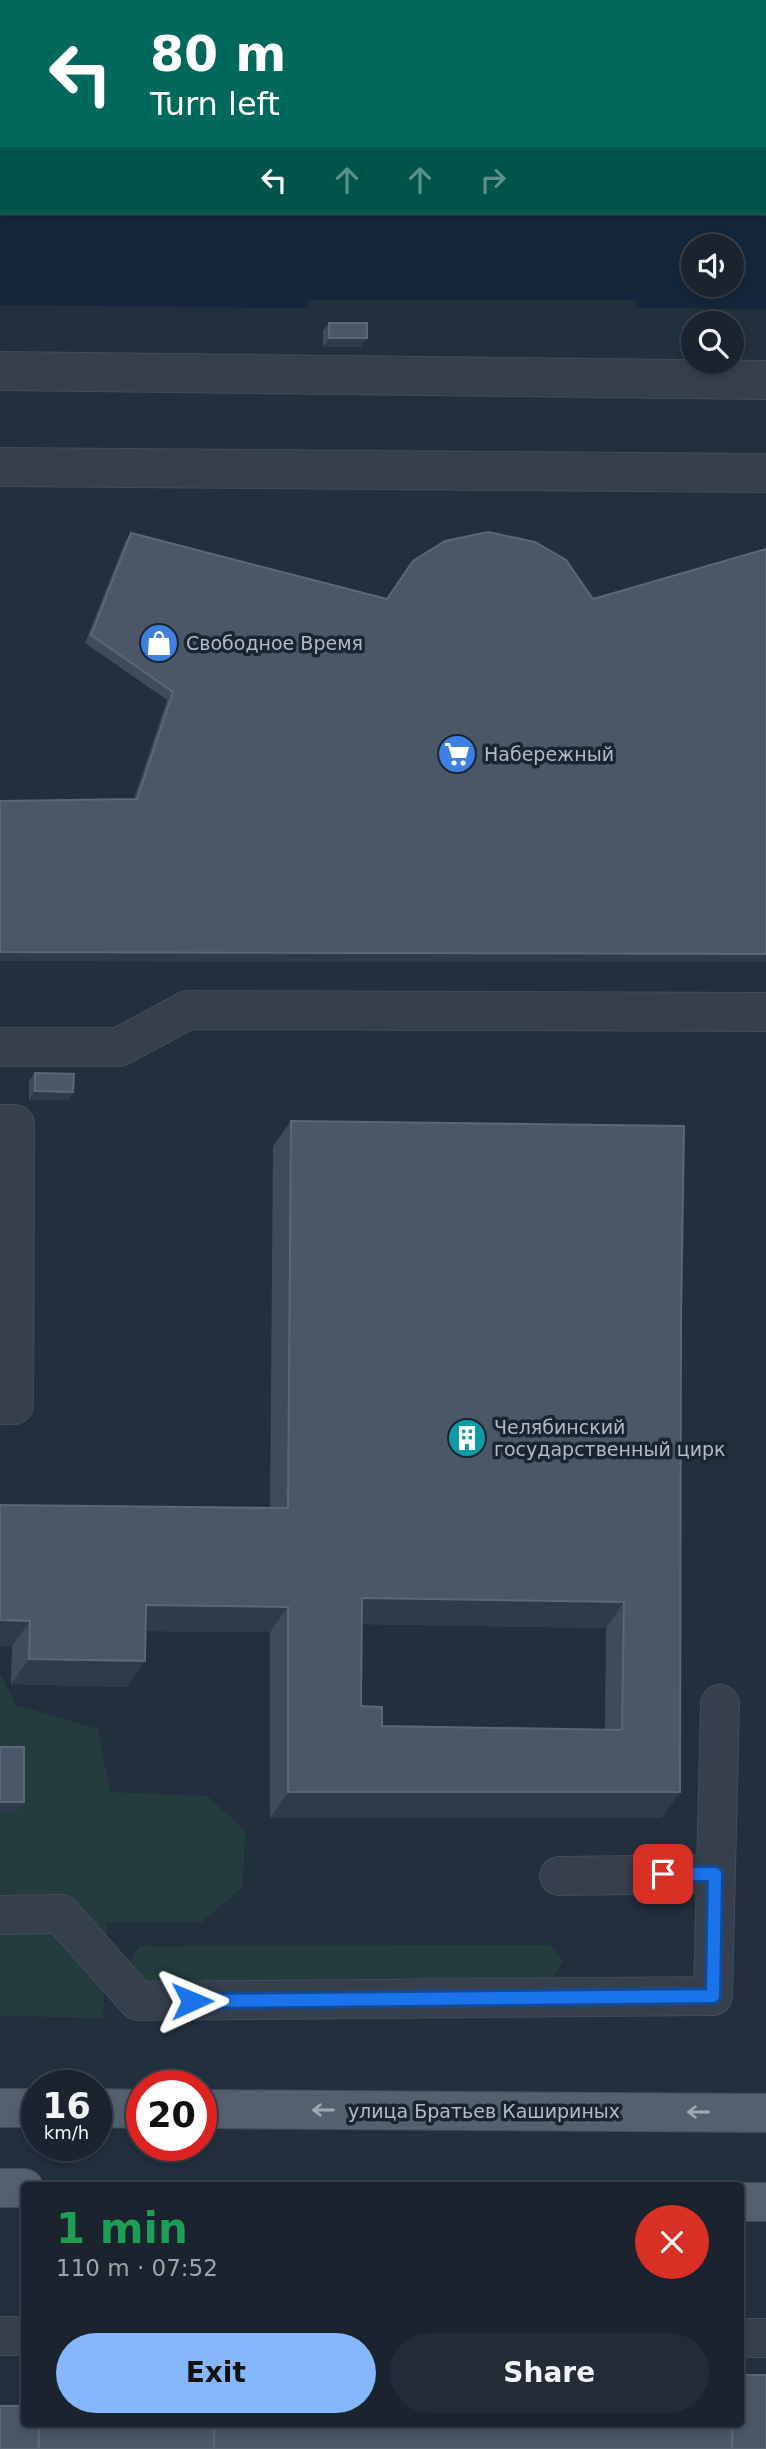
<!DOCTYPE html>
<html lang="en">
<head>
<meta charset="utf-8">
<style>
  :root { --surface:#1a232e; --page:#232b36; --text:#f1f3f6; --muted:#9fa4aa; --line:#38404a; --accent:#84b7fb }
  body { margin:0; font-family:"DejaVu Sans",sans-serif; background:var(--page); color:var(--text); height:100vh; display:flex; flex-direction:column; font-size:26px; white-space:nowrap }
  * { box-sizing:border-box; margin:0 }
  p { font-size:23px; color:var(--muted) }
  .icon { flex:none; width:38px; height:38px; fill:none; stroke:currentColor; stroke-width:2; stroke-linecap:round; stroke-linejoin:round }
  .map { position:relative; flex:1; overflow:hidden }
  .details { position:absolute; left:21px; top:2182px; width:723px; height:245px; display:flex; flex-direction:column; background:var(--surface); border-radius:7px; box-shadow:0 4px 10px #0003,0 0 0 2px var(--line) }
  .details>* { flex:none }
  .hud { position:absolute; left:0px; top:0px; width:766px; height:214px; box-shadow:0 4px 10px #0003,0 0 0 2px var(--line); background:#00695c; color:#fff; overflow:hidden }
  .buttons { position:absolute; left:681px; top:234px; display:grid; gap:14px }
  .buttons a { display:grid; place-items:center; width:63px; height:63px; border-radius:50%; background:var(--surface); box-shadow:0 4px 10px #0003,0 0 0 2px var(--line); font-size:35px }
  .speed { position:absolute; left:21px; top:2070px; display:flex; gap:14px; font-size:35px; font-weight:700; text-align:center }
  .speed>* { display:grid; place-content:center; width:91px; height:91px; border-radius:50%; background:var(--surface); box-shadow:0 4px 10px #0003,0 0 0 2px var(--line); line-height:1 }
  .speed small { font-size:18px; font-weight:400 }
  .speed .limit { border:10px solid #d22; background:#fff; color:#111 }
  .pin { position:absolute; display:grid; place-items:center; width:60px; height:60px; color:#fff; margin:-30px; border-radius:14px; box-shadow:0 4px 10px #0006 }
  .me { position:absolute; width:77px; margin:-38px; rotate:89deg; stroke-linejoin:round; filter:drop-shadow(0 0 5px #0008) }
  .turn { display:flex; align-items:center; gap:24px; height:147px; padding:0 35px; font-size:32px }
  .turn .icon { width:91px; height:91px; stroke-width:2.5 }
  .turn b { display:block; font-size:49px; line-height:60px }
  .lanes { display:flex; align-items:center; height:66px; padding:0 35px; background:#0003; justify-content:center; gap:35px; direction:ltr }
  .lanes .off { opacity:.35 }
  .round { display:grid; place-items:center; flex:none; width:74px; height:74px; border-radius:37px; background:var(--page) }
  .head { display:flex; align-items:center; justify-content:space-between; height:119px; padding:0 35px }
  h1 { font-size:42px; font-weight:600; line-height:52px; color:#1e9e55 }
  .cta { display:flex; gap:14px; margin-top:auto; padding:14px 35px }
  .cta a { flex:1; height:80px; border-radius:42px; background:var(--accent); color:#111; font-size:28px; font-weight:600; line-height:80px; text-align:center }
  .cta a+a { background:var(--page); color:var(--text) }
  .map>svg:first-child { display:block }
  .green { fill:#243c3e }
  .water { fill:#15263b; fill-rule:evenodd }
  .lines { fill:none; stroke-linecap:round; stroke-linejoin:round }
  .minor-casing { stroke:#424c59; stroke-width:40 }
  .major-casing { stroke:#424c59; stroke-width:40 }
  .minor { stroke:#36404d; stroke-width:38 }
  .major { stroke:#54606d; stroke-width:38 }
  .wall { fill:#3d4b5b; fill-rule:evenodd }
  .shaded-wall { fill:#2d3b4a }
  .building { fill:#495767; stroke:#5a6776; stroke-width:2; fill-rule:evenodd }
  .oneway { stroke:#9ea9b6 }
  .route-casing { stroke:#114b97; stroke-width:18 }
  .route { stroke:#1a73e8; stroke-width:12 }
  .labels { text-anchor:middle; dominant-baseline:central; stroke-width:7; stroke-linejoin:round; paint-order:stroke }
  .poi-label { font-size:19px; fill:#b1bbc8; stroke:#1b2532; text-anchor:start }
  .street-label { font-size:19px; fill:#b1bbc8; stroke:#1b2532 }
</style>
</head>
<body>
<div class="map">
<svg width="766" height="2449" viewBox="0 0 766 2449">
  <rect width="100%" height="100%" fill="#222f3d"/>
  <g class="green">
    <path d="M0,1674l16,31 82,24 12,63 97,4 38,34 -2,57 -41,35h-95l-4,96 -103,-2z"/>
    <path d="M550,1945l13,17 -12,18 -412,2 -11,-17 11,-19z"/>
  </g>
  <path class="water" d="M0,0h766v309l-129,-1 -1,-8h-327l-1,8 -308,-3zM2,2h763v210h-763zM693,247h39v38h-39z"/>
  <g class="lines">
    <defs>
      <g id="minor">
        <path d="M0,371l766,9"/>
        <path d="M0,467l766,6"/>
        <path d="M0,1047h119l69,-37 578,2"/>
        <path d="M0,1124h15l-1,281h-14"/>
        <path d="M559,1876l156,-2"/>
        <path d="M0,1915l61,-1 77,87 575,-5 7,-292"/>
        <path d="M0,2336h24"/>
        <path d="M740,2338h26"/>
      </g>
      <g id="major">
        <path d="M0,2108h37"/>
        <path d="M96,2108l46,1"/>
        <path d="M201,2109l565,4"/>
        <path d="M0,2188h24"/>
        <path d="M740,2202h26"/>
      </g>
    </defs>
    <use href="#minor" class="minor-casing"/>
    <use href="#major" class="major-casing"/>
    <use href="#minor" class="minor"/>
    <use href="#major" class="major"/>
  </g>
  <g class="wall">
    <path d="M329,323l38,15 -6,9h-38v-16z"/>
    <path d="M131,533l635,429 -766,-1v-160l134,-2 33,-99 -82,-57 40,-101z"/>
    <path d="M35,1073l38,19 -5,8h-39v-19z"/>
    <path d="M291,1121l393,5 -22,692h-392v-186l-125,-1 -18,56 -116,-3 1,-38 -12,-141 270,3 3,-362zM362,1624l244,4 -1,102 -223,-4 -21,-20z"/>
  </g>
  <g class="shaded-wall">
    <path d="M329,338h38l-6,9h-38z"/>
    <path d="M0,952l766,2v8l-766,-1z"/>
    <path d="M35,1091l38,1 -5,8h-39z"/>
    <path d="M362,1598l262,4 -18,26 -262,-4z"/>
    <path d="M146,1605l142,2 -18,25 -142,-1z"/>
    <path d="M0,1620l30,1 -18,25h-12z"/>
    <path d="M29,1659l116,2 -18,26 -116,-3z"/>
    <path d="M288,1792h392l-18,26h-392z"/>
    <path d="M0,1802h24l-6,9h-18z"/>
  </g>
  <g class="building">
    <rect x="329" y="323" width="38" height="15"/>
    <path d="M488,532l47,10 31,18 27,39 173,-50v405l-766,-2v-151l137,-2 36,-107 -82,-57 40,-102 256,66 26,-38 32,-20z"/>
    <path d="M35,1073l39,1 -1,18 -38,-1z"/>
    <path d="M291,1121l393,5 -3,194 -1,472h-392v-185l-142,-2 -1,56 -116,-2 1,-38 -30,-1v-115l288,3zM362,1598l262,4 -2,128 -240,-4v-19l-21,-1z"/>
    <rect x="0" y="1747" width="24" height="55"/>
    <path d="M740,2375h26v74h-34l1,-25h7z"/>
    <path d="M0,2406h24v18h15l-1,25h-38z"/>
    <rect x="39" y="2424" width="175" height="25"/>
    <rect x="214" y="2424" width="518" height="25"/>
  </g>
  <defs><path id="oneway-shaft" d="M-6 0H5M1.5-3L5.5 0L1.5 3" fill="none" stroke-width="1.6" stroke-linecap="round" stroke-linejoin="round" transform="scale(1.75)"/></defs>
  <g class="oneway">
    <use href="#oneway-shaft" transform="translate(323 2110) rotate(-180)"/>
    <use href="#oneway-shaft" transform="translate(698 2112) rotate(-180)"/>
  </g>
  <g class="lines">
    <defs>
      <path id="route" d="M192,2001l521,-5 2,-122h-52"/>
    </defs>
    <use href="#route" class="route-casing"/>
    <use href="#route" class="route"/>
  </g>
  <defs>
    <symbol id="shop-disc" viewBox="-11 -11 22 22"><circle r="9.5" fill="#3f7fe0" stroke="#1b2532"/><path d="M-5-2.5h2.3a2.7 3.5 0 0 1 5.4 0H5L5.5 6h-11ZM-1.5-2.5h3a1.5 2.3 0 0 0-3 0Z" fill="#fff"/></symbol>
    <symbol id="supermarket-disc" viewBox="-11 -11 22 22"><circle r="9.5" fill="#3f7fe0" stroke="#1b2532"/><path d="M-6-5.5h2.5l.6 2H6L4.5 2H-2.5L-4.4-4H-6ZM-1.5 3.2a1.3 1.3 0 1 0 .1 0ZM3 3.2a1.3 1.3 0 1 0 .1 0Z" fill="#fff"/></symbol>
    <symbol id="building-disc" viewBox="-11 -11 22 22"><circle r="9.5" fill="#0f9aa8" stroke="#1b2532"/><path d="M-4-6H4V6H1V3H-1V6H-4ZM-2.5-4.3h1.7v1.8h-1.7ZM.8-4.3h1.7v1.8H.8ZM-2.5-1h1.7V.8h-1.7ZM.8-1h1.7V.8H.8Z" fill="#fff"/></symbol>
  </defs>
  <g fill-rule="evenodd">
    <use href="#shop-disc" x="137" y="621" width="44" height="44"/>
    <use href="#supermarket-disc" x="435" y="732" width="44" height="44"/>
    <use href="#building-disc" x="445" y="1416" width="44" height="44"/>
  </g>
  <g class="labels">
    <g class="poi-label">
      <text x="186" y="643">Свободное Время</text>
      <text x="484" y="754">Набережный</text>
      <text x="494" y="1427">Челябинский<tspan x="494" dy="22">государственный цирк</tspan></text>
    </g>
    <g class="street-label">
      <text x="484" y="2111">улица Братьев Кашириных</text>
    </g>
  </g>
</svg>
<div class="buttons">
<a><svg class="icon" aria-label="sound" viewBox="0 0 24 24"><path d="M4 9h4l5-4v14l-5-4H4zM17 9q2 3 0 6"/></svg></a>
<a><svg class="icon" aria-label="search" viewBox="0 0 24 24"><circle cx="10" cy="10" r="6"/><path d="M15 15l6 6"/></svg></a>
</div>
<div class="speed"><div>16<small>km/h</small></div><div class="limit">20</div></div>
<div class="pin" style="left:663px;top:1874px;background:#d93025"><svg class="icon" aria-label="arrive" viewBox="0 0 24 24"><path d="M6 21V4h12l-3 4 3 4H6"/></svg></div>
<svg class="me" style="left:192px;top:2001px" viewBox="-20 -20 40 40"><path d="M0-17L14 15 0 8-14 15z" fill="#1a73e8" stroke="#fff" stroke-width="4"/></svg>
<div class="hud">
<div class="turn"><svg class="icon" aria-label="left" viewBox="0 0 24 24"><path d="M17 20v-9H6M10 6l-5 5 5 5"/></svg><div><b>80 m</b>Turn left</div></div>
<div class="lanes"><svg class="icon" aria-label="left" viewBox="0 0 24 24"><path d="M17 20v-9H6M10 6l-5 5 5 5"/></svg><svg class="icon off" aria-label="ahead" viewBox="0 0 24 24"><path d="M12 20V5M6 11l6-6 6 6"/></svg><svg class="icon off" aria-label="ahead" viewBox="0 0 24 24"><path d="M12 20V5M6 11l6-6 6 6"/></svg><svg class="icon off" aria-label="right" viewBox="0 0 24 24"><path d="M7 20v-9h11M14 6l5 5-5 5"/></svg></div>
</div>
<section class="details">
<div class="head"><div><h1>1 min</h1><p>110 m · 07:52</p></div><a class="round" style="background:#d93025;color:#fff"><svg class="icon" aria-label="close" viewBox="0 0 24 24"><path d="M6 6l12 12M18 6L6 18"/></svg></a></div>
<div class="cta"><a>Exit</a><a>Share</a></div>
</section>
</div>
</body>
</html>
